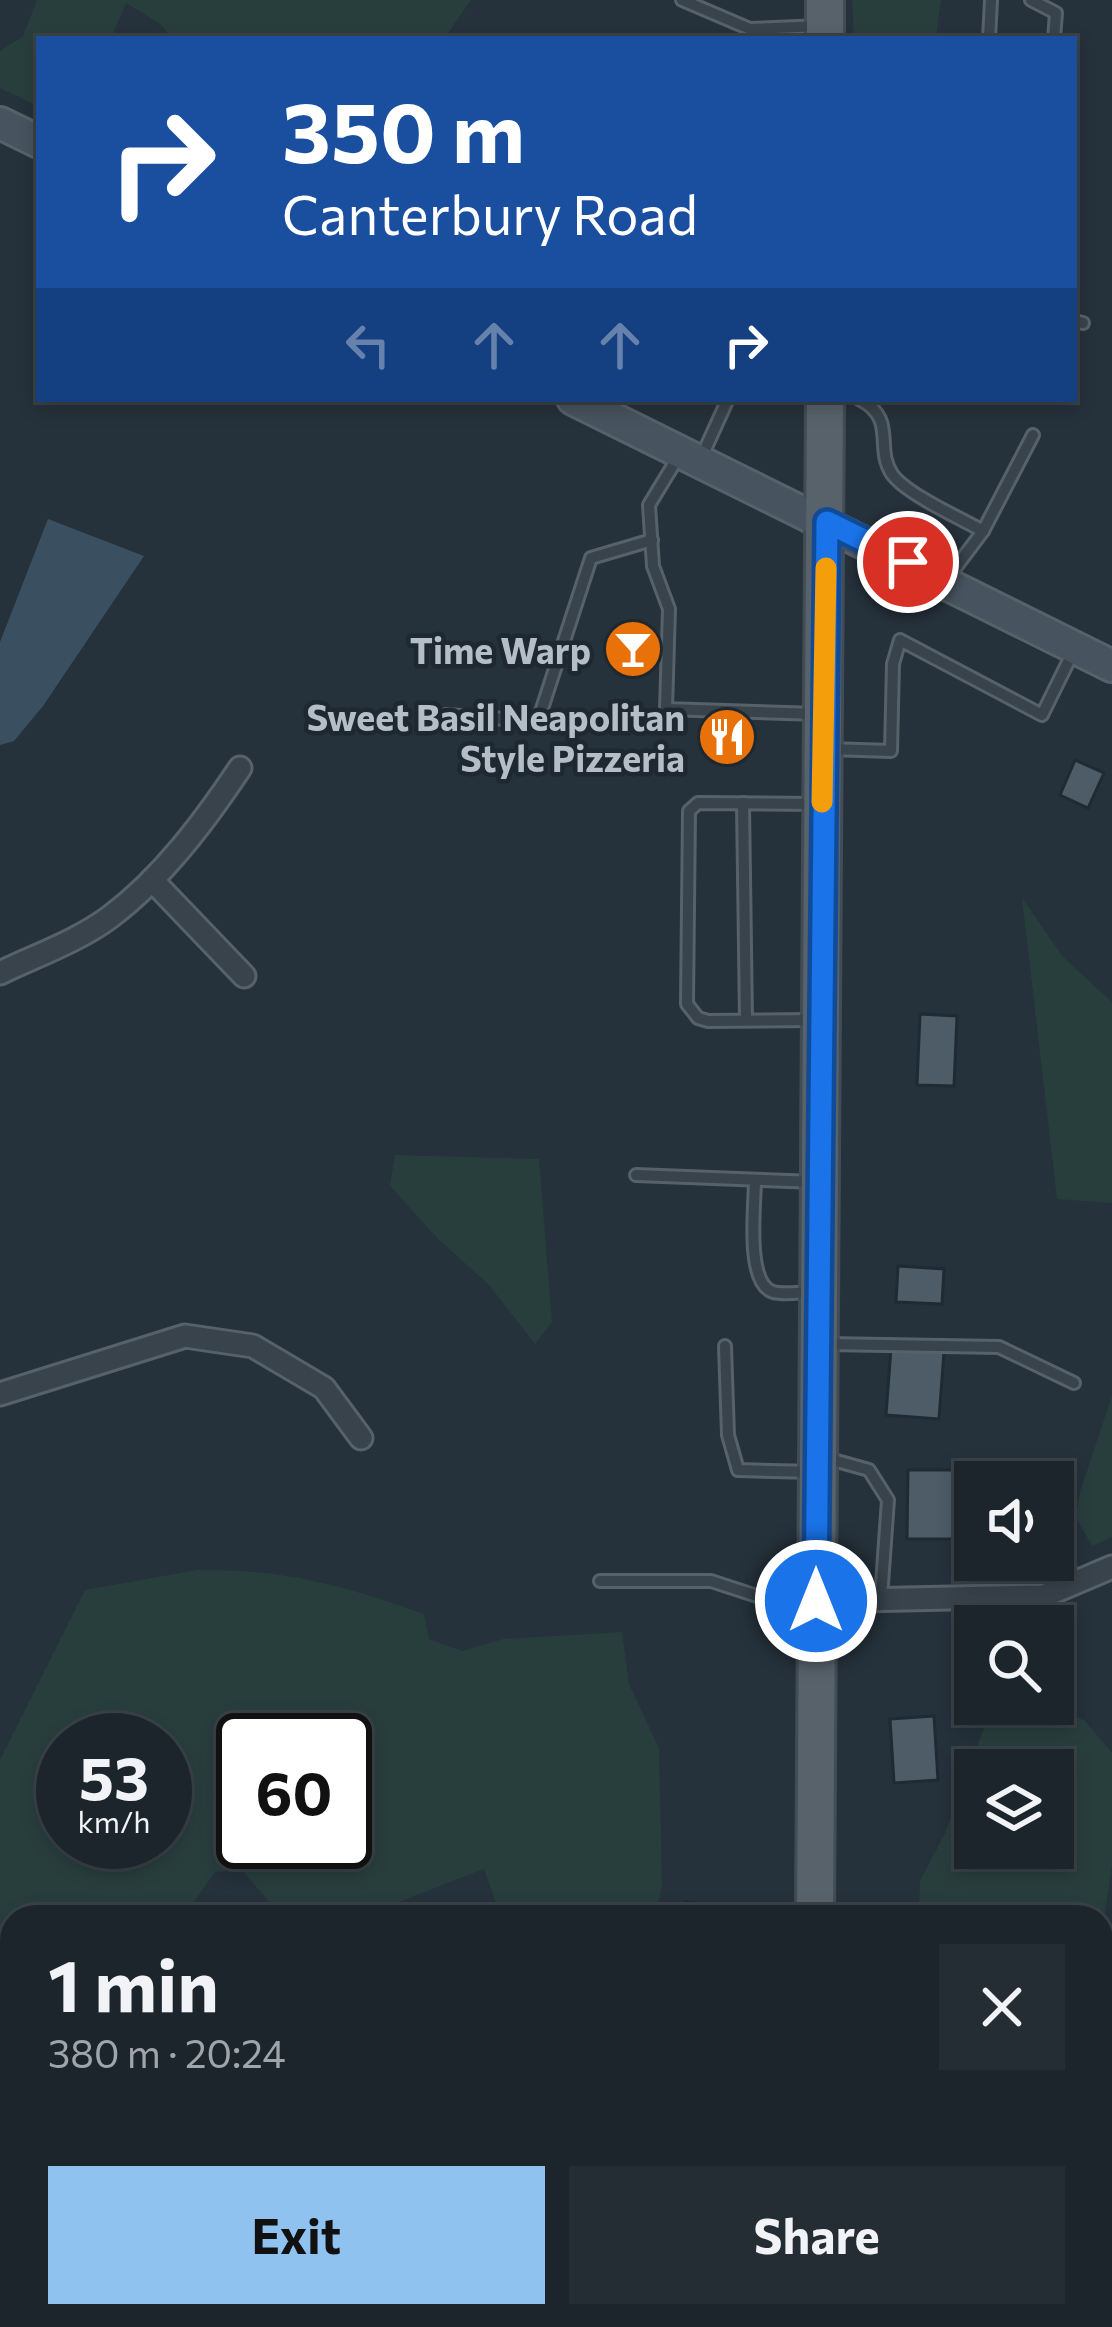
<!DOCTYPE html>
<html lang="en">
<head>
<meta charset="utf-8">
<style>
  :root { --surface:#1c252c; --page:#252d34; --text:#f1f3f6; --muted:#a0a5a9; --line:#3a4248; --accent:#90c2f0 }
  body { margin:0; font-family:Commissioner,sans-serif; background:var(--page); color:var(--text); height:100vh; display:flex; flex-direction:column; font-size:45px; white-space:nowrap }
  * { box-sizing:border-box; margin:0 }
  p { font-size:39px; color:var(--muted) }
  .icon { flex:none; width:66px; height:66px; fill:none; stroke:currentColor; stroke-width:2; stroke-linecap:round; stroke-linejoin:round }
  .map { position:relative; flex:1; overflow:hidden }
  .sheet { position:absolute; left:0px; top:1905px; width:1113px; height:423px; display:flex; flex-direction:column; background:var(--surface); border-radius:36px 36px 0 0; box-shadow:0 6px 18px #0003,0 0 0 3px var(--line) }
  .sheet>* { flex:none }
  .guide { position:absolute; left:36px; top:36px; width:1041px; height:366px; border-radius:0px; box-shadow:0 6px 18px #0003,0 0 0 3px var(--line); background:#1a4fa0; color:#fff; overflow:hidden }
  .fabs { position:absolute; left:954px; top:1461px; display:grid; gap:24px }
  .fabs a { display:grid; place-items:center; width:120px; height:120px; border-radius:0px; background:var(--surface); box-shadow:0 6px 18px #0003,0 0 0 3px var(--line); font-size:60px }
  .speed { position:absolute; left:36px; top:1713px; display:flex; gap:24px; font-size:60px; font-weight:700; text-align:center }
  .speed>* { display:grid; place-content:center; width:156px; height:156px; border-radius:50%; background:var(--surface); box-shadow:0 6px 18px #0003,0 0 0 3px var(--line); line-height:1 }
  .speed small { font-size:30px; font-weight:400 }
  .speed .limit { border:6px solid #111; border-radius:18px; background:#fff; color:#111 }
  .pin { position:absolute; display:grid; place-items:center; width:102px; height:102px; color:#fff; margin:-51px; border:6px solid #fff; border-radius:50%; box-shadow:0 3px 12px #0007 }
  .me { position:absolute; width:132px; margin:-66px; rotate:0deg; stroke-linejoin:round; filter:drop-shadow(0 0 9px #0008) }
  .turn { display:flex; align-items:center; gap:42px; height:252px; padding:0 48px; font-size:54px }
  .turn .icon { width:156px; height:156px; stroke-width:2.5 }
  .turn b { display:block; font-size:84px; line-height:102px }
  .lanes { display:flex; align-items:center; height:114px; padding:0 48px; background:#0003; justify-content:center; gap:60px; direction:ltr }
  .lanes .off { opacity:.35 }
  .round { display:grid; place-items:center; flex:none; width:126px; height:126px; border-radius:0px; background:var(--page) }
  .head { display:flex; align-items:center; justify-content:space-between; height:204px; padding:0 48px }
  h1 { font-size:72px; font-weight:700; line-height:90px }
  .button { display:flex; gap:24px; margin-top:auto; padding:24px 48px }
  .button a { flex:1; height:138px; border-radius:0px; background:var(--accent); color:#111; font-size:48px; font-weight:700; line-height:138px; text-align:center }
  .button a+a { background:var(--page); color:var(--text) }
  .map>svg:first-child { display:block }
  .green { fill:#283e3d; fill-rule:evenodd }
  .water { fill:#3a5061 }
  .building { fill:#4e5c67; stroke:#202a32; stroke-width:3 }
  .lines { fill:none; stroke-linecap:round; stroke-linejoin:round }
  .lane-casing { stroke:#576169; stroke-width:16 }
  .street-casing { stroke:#576169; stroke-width:27 }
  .secondary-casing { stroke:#576169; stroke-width:36 }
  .primary-casing { stroke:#424c54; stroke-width:42 }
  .lane { stroke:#39434b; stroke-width:10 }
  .street { stroke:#39434b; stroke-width:21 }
  .secondary { stroke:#47535e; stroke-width:30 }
  .primary { stroke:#57626b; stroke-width:36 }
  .route-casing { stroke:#114b97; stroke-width:30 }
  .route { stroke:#1a73e8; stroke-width:21 }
  .slow { stroke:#f59e0b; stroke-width:21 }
  .labels { text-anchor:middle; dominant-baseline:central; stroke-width:9; stroke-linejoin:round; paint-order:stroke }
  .poi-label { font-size:36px; font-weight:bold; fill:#b5bec7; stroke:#1e2830; text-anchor:end }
</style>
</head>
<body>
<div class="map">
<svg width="1112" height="2327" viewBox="0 0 1112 2327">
  <rect width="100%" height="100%" fill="#25313b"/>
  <g class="green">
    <path d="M37,0h434l-27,39h-271l-14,-16 -33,-20 -15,36h-72v68l-39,-19v-37l23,-15z"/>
    <path d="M852,0h89l-5,39h-82z"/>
    <path d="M1022,898l41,59 49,45v201l-55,-4z"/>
    <path d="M395,1155l144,4 13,163 -17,22 -47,-60 -49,-44 -49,-54z"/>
    <path d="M1112,1396v141l-20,9 -16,-29 4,-25z"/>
    <path d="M197,1570c87,-1 145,15 227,44l5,25 33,12 41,-12 119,-7 7,52 30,64 3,139 -8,30h-153l-17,-48 -124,48h-78l-40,-47 -27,2 -32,45h-171v172l-12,5v-334l85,-170zM165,1740v102h-102v-102zM345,1740v102h-102v-102z"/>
    <path d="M1005,1704h32l47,16 28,33v112l-11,74v-22h-178l-4,-8 1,-28 24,-46 42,-112zM1053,1770v78h-78v-78z"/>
  </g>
  <path class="water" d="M48,519l96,37 -101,150 -29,35 -14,4v-103z"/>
  <g class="building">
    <path d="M1075,760l29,13 -16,35 -28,-13z"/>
    <path d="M920,1014l37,2 -3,70 -37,-1z"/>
    <path d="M898,1266l46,3 -2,35 -46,-2z"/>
    <path d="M891,1348l53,4 -5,67 -53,-4z"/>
    <path d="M908,1470h78l-1,12h-10v57h-68z"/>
    <path d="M934,1716l4,64 -44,3 -4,-64z"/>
    <path d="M685,1902l49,5 -1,10h-50z"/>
  </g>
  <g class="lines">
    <defs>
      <g id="lane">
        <path d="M682,0l68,29 71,-3"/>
        <path d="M1031,0l25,13 -2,26"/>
        <path d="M989,39l2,-39"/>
        <path d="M1074,321l9,2"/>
        <path d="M859,399c39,20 15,48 33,75 14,20 68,44 91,57"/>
        <path d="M680,454l-31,51 4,61 16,43 -3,100 153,5"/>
        <path d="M702,456l26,-57"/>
        <path d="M947,579l36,-48 50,-96"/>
        <path d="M446,715l92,6 53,-163 61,-18"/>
        <path d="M829,749l62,2 2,-87 7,-24 142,75 32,-65"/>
        <path d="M743,803l3,217"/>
        <path d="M815,1020l-107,1 -10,-3 -11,-14 2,-193 9,-8 121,1"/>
        <path d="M636,1175l180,7"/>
        <path d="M755,1180c0,24 -10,103 18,112 11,3 28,0 40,0"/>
        <path d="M827,1344l172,3 75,36"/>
        <path d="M725,1346l3,89 10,35 75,2"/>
        <path d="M826,1458l43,12 19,30 -7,98"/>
        <path d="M600,1581h111l58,19 43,1"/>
      </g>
      <g id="street">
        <path d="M152,880l92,96"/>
        <path d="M0,973c35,-17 78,-32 110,-56 52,-39 94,-95 130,-149"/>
        <path d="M0,1394l185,-58 68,10 71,42 37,50"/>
        <path d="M816,1601l228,-5 68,-29"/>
        <path d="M64,2327l4,-11"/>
      </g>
      <g id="secondary">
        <path d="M0,123l39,19"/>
        <path d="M573,399l539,267"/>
      </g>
      <g id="primary">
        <path d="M825,39v-39"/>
        <path d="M815,1917l10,-1518"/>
        <path d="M815,2316v11"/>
      </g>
    </defs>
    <use href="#lane" class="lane-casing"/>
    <use href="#street" class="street-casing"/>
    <use href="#secondary" class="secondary-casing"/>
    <use href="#primary" class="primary-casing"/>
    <use href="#lane" class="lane"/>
    <use href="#street" class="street"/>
    <use href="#secondary" class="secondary"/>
    <use href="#primary" class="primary"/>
  </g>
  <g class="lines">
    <defs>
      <path id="route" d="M816,1601l11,-1079 81,40"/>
    </defs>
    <use href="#route" class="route-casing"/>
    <use href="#route" class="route"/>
    <path class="slow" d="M822,802l4,-234"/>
  </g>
  <defs>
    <symbol id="bar-disc" viewBox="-11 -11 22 22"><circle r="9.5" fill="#e8710a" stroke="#1e2830"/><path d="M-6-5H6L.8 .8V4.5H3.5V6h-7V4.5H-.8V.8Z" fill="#fff"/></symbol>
    <symbol id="restaurant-disc" viewBox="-11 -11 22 22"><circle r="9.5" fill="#e8710a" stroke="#1e2830"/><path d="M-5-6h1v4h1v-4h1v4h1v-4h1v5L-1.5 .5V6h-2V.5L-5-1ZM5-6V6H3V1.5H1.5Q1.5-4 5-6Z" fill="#fff"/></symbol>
  </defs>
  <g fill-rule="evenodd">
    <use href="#bar-disc" x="600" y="616" width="66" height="66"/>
    <use href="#restaurant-disc" x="694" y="704" width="66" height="66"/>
  </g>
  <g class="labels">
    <g class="poi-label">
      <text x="591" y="649">Time Warp</text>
      <text x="685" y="716">Sweet Basil Neapolitan<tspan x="685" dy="41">Style Pizzeria</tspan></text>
    </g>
  </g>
</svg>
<div class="fabs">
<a><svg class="icon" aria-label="sound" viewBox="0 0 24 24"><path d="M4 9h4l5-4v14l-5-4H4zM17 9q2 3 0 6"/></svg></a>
<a><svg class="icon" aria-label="search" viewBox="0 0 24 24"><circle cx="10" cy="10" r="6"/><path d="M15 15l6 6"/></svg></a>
<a><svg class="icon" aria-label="layers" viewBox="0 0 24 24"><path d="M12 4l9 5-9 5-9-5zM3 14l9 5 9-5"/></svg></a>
</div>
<div class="speed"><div>53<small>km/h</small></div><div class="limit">60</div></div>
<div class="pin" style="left:908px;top:562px;background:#d93025"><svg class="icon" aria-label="arrive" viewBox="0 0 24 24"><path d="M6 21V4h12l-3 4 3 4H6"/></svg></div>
<svg class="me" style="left:816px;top:1601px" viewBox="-20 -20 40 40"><circle r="17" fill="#1a73e8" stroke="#fff" stroke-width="3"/><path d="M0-11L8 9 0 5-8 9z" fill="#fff"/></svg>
<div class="guide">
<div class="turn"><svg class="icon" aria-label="right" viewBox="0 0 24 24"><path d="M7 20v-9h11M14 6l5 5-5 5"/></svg><div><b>350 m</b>Canterbury Road</div></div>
<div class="lanes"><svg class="icon off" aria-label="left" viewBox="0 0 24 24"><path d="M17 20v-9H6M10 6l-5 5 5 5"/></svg><svg class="icon off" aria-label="ahead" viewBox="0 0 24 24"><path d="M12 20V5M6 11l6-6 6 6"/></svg><svg class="icon off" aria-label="ahead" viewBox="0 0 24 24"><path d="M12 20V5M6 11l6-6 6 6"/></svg><svg class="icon" aria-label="right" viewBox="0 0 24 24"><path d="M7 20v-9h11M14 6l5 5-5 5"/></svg></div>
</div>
<section class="sheet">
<div class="head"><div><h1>1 min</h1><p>380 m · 20:24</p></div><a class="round"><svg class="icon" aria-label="close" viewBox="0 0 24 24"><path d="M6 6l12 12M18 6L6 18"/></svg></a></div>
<div class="button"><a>Exit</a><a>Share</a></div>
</section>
</div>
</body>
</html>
